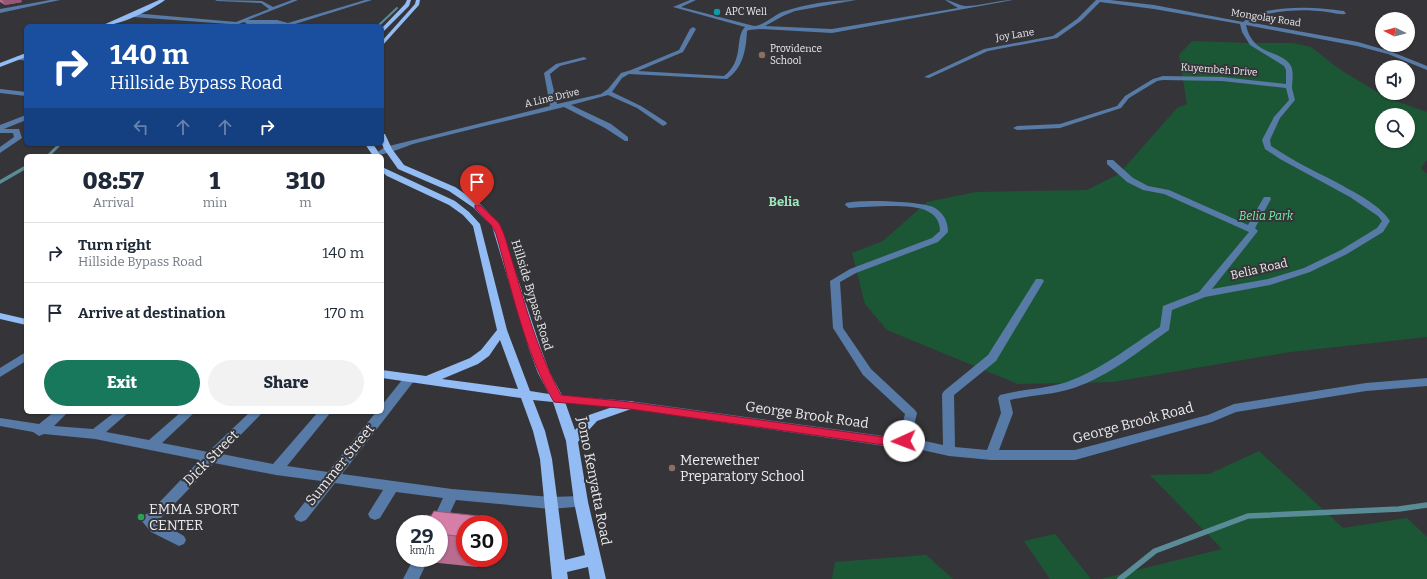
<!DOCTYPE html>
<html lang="en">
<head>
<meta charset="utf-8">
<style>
  :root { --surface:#fff; --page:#f2f2f3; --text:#1f2937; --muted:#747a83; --line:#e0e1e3; --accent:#18785c }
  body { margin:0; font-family:Bitter,serif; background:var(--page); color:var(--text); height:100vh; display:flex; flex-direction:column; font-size:15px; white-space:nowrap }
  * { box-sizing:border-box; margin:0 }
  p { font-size:13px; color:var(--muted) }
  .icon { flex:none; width:22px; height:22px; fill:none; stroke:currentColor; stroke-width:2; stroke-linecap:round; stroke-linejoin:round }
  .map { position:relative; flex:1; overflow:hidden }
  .drawer { position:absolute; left:24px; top:154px; width:360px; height:260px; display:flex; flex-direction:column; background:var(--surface); border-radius:6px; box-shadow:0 1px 3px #0004 }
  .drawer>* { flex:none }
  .guide { position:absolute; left:24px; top:24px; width:360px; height:122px; border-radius:6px; box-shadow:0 1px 3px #0004; background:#1a4fa0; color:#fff; overflow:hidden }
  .needle { width:26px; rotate:276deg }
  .fabs { position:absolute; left:1375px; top:12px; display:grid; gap:8px }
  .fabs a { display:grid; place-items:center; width:40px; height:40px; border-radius:50%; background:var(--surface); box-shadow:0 1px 3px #0004; font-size:20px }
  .speed { position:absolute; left:396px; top:515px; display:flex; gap:8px; font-size:20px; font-weight:700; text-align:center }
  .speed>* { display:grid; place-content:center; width:52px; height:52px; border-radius:50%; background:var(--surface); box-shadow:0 1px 3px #0004; line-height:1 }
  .speed small { font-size:10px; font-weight:400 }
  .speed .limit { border:6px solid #d22; background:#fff; color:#111 }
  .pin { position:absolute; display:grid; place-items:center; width:34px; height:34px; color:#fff; margin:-41px -17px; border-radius:50% 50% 50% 0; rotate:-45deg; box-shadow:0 0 4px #0007 }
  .pin .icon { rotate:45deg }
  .me { position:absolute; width:44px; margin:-22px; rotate:268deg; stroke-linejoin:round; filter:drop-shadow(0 0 3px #0008) }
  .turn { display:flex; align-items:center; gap:14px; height:84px; padding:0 20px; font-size:18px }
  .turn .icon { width:52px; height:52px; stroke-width:2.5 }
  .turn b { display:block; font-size:28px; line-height:34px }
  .lanes { display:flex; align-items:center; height:38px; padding:0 20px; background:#0003; justify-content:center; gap:20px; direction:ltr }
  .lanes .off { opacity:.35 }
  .eta { display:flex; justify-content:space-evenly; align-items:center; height:68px; text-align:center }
  .eta b { font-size:24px; font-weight:800; line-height:28px }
  .button { display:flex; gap:8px; margin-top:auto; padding:8px 20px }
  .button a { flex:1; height:46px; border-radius:24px; background:var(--accent); color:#fff; font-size:16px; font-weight:800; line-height:46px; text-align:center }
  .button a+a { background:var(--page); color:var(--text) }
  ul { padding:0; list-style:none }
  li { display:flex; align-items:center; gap:12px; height:60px; padding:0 20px; border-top:1px solid var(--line) }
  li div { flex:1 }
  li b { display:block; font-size:15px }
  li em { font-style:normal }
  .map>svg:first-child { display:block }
  .green { fill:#1c5735; fill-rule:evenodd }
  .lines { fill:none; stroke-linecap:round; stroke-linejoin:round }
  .stream-far3 { stroke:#598c96; stroke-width:2 }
  .stream-far2 { stroke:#598c96; stroke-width:3 }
  .stream-far1 { stroke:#598c96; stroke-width:3.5 }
  .stream { stroke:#598c96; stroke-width:5.5 }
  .minor { fill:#577aa6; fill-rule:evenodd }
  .major { fill:#92bcf3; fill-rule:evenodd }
  .wall { fill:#b76c90 }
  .shaded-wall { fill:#955875 }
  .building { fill:#d57ea7; stroke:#955875 }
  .route { fill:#e11d48; stroke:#92132f }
  .culture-dot { fill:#0f9aa8; stroke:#353539; stroke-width:1.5 }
  .education-dot { fill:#8d6e63; stroke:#353539; stroke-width:1.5 }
  .leisure-dot { fill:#2e9e5b; stroke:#353539; stroke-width:1.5 }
  .labels { text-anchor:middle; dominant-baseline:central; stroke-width:4; stroke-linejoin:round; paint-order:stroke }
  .far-poi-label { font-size:10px; fill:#ebebee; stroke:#353539; text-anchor:start }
  .far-street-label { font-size:10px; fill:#ebebee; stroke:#353539 }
  .park-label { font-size:12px; font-style:italic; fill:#76eda5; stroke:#353539 }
  .street-label { font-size:12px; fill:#ebebee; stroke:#353539 }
  .neighbourhood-label { font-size:13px; font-weight:bold; fill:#9be9bc; stroke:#353539 }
  .near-street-label { font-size:14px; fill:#ebebee; stroke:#353539 }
  .near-poi-label { font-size:14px; fill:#ebebee; stroke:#353539; text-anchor:start }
</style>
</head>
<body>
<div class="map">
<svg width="1427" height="579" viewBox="0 0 1427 579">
  <rect width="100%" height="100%" fill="#353539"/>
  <g class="green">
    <path d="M1192,41l58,2h43l18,4 28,22 48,29 40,14v48l-6,8 6,6v163l-137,15 -177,30 -95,2 -131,-54 -22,-26 -13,-51 31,-12 44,-39 49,-10 111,-2 32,-16 58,-66 10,-4 -8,-49zM1382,115h26v26h-26z"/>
    <path d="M1259,451l84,77 64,-10 20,19v42h-326l121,-30 -72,-74 59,-1z"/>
    <path d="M1055,534l36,45h-41l-26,-38z"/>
    <path d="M926,555l27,24h-121l3,-17z"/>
  </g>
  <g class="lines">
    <path class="stream-far3" d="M378,26l19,-18"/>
    <path class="stream-far2" d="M48,156l12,-12"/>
    <path class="stream-far1" d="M0,182l26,-15"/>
    <path class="stream" d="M1120,579l35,-28 93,-35 151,-7 28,-4"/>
    <g class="minor">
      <path d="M50,0h10l-60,13v-4z"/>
      <path d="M215,0l47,1 11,6 19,-7h6l-50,20h29l11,3 77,-23h7l-77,24 3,2 -21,-2h-30l-3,-2 -10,4h-8l3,-2 -96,-7 -3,-2 3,-2 103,9 33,-13 -8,-6 -44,-2z"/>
      <path d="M690,0h6l-15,7 73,19c10,-1 19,-10 28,-14 24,-8 49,-12 74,-12l-61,11 -12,5 -18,10 67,3 126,-21 -13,-8c7,0 13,6 21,6 16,0 31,-6 47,-6l-181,33 -72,-4 -11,1 -2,1c-1,19 -4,37 -20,48l-98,-5 -7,4 -10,14 29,14 25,16 1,2 -4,2 -26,-18 -29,-13 -37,10 40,19 17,13v4h-3l-20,-13 -41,-21c-49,12 -101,24 -151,37 -8,3 -34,13 -40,11l12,-8 165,-41 -6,-33 12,-9 28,-7 3,2 -27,7 -10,8 7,30 44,-10 7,-5 13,-16 10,-3 48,-20 11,-21 3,-2 3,2 -13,23 -45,19 86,5c21,-16 10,-38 21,-49l-72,-20z"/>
      <path d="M1096,0h14l44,5 89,17c24,-19 72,-15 101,-11l2,3c-9,1 -19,-3 -28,-3 -19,-2 -55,0 -70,11l110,20 34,10 35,14v4l-39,-16 -31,-8 -111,-21c7,32 35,24 45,41 3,7 1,15 1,22 1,4 2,8 3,12l-15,18 -10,22 1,6c21,14 43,25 65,36 19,11 42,21 54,39l-7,11 -36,22 -37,18 -40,13 -65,12 -33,13 -3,20c-30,21 -60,46 -95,58 -21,7 -43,7 -64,12l3,13 -14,37h76l133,-35 26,-11 132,-21 61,-5v8l-61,5 -130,21 -24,10 -137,38h-84l-42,-4 -45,-10 -13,1 -261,-38 -76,-7 -2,-3 2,-3 4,-1 72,6 261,36h8l6,-23 -42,-39 -30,-47 -3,-47 20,-12 82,-31 8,-7c0,-9 -4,-16 -13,-20 -15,-8 -59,-4 -78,-3l-4,-3 1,-2c15,-4 73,-2 87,4 10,5 15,14 15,25l-10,10 -82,31 -16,9 3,46 28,41 44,41 2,3 -6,25 32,7 -1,-51 2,-3 44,-36 48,-76h6l2,2 -48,80 -42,34 1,52 32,3 14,-37 -3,-15 2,-3c22,-6 45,-6 67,-13 34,-12 63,-36 93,-55l3,-21 36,-14 50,-60 -85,-38 -21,-4 -16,-8 -20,-18v-4h6l20,18 15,8 21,4 79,35 16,-28h6l1,2 -16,29 3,3 -46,58 56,-10 36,-11 37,-18 36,-22 5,-7 -4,-5 -28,-19 -70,-38 -15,-10 -3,-9 12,-23 15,-17 -3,-12 -64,-7 -59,-1 -6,1 -28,17 -8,10 -61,20 -43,2 -4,-2 4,-2 43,-2 57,-18 8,-10 28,-17 10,-3 59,1 64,7v-14l-2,-4 -34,-21 -8,-13 -2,-8 -86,-15 -54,-7 -19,19 -24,17 -69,13 -59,27 -5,-1 60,-28 69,-13 24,-17z"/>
      <path d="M18,56l8,1v4l-10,-2v-2z"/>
      <path d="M0,89l26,3v4l-26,-3z"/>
      <path d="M26,115v5l-22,9h15l3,9 -22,15v-6l14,-10 -1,-4h-13v-8z"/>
      <path d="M26,352v9l-26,16v-9z"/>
      <path d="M410,374l4,1 2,3 -2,3 -72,93 110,15 99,8 30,-1 5,2 2,4 -2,4 -35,3 -95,-9 -13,28 -4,2v-6h-8l12,-26 -47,-6 -16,26 -5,2 -5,-2 -2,-4 15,-24 -48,-7 -29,37 -5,2 -5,-2 -2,-4 27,-35 -45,-6 -62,-12 -56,58 26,15 2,4 -2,4 -5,2 -28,-14 -10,-12 2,-4 7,-4 50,-52 -105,-21 -51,-5 -5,2 -6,-4 -33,-6v-8l39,6 15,-12h14l-14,14 39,3 22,-17h14l-23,20 43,8 32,-28h14l-33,31 46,9 42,-40h13l-41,42 51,10 45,-52h13l-44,54 41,6 48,-60h6v-7l24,-30z"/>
      <path d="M414,558h15l-10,21h-16z"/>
    </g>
    <g class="major">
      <path d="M159,0h6c-13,10 -47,26 -64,26z"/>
      <path d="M407,0h4l-2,6 -27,27v-5l23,-24z"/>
      <path d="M416,0h4l-1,5 -37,41v-5l33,-37z"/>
      <path d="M26,53v4l-26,10v-4z"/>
      <path d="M382,134h3l7,15 12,16 51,22 25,17 20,21 41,124 9,24 14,26 11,31 14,-15 41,-14 4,1 2,3 -2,3 -37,13 -19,21 10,60 18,77h-16l-2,-12 -21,5 1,7h-16l-12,-120 -7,-28 -12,-33 -139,-20v-8l44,6 44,-18 11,-8 16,-20 -24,-104 -10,-11 -14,-10 -62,-29 -5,-4v-5l73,34 14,11 11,12 27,106 23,61 19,3 -11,-21 -9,-24 -37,-123 -18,-18 -25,-17 -51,-22 -14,-20 -2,-5zM500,340l18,49 -76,-10 36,-15 11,-8zM533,400l20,2 13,39 8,61 11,53 -20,5 -13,-101 -7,-28z"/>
      <path d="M365,144h8l8,12h-8z"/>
      <path d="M0,313l26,6v6l-26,-6z"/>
    </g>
  </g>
  <g class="wall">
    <path d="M0,0h21l1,2 -17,3 -5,-3z"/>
    <path d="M439,524h26v34h16l-4,9 -48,-5 -2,-4h12z"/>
  </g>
  <g class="shaded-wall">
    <path d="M2,0h19l1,2 -17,3z"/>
    <path d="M478,516l2,8h-6z"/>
    <path d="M474,558h7l-4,9z"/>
  </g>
  <path class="building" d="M434,511l44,5 -4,8h-9v13l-26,-3v-10h-20l7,-9 5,1z"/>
  <path class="route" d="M475,205h5l19,18 5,11c17,54 30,112 57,161l69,7 261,36h17l2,3 -2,3 -17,2 -261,-37 -76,-7c-30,-51 -42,-112 -58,-168l-4,-8 -17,-18z"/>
  <circle class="culture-dot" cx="717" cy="12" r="4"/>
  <g class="education-dot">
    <circle cx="762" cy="55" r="4"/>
    <circle cx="672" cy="468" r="4"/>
  </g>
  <circle class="leisure-dot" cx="141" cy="517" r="4"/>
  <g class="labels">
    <g class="far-poi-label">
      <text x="725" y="12">APC Well</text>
      <text x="770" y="49">Providence<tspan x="770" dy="12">School</tspan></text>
    </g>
    <g class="far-street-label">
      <text transform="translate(1266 18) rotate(9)">Mongolay Road</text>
      <text transform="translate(1015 35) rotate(-9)">Joy Lane</text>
      <text transform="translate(1219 70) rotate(4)">Kuyembeh Drive</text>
      <text transform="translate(552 98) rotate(-13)">A Line Drive</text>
    </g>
    <g class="park-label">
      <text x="1266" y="216">Belia Park</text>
    </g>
    <g class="street-label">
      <text transform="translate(1259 269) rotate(-13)">Belia Road</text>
      <text transform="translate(532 295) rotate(73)">Hillside Bypass Road</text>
    </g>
    <g class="neighbourhood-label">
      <text x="784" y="201">Belia</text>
    </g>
    <g class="near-street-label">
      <text transform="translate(807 415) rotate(8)">George Brook Road</text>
      <text transform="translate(1133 423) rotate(-15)">George Brook Road</text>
      <text transform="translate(211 458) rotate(-45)">Dick Street</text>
      <text transform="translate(340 465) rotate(-51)">Summer Street</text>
      <text transform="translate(594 481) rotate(79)">Jomo Kenyatta Road</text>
    </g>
    <g class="near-poi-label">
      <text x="680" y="460">Merewether<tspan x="680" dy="16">Preparatory School</tspan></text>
      <text x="149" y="509">EMMA SPORT<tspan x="149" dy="16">CENTER</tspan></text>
    </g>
  </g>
</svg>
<div class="fabs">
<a><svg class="needle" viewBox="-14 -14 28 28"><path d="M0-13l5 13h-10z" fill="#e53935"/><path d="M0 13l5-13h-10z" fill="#747a83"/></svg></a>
<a><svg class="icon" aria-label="sound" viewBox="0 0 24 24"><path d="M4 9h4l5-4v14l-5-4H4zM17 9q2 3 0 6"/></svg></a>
<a><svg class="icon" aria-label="search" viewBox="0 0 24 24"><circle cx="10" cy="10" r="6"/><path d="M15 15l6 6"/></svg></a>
</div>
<div class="speed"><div>29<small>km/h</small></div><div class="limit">30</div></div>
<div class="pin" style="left:477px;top:206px;background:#d93025"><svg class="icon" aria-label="arrive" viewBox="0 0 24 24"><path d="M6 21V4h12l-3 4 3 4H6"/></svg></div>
<svg class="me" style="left:904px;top:441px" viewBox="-20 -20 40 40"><circle r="19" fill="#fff"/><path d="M0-13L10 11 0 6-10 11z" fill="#e11d48"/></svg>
<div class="guide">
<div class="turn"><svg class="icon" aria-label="right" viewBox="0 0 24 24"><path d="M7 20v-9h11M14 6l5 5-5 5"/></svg><div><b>140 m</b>Hillside Bypass Road</div></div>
<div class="lanes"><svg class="icon off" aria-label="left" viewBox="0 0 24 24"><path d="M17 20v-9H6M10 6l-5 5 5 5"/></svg><svg class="icon off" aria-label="ahead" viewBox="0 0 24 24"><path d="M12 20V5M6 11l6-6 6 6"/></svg><svg class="icon off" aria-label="ahead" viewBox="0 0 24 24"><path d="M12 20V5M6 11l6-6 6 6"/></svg><svg class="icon" aria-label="right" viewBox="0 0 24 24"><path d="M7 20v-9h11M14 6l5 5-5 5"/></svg></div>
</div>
<section class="drawer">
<div class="eta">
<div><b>08:57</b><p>Arrival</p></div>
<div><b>1</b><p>min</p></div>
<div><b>310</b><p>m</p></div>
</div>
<ul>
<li><svg class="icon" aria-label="right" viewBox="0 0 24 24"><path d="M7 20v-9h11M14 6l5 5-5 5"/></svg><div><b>Turn right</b><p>Hillside Bypass Road</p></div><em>140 m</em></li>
<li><svg class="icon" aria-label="arrive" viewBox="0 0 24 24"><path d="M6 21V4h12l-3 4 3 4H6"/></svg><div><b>Arrive at destination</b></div><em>170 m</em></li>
</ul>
<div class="button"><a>Exit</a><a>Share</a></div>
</section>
</div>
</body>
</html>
